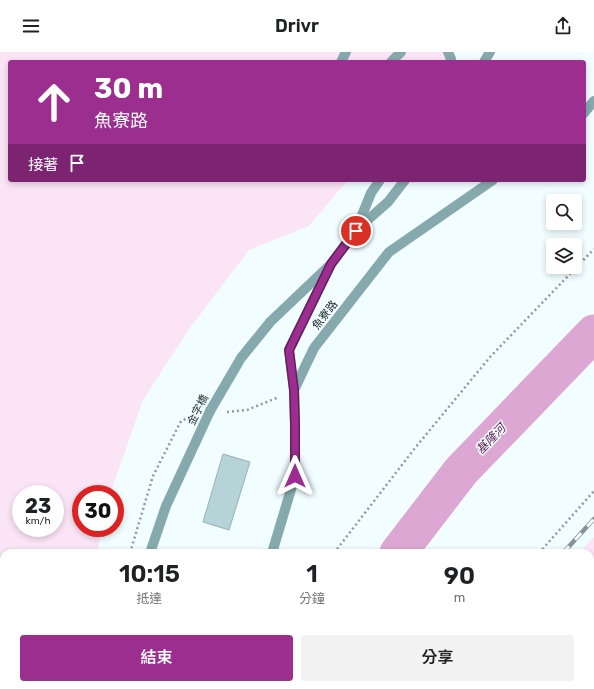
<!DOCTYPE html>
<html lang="zh-TW">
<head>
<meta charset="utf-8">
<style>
  :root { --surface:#fff; --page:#f2f2f2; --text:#202124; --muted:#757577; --accent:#9b2e8f }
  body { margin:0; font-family:Rubik,"Noto Sans TC",sans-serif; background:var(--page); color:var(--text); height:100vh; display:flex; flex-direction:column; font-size:15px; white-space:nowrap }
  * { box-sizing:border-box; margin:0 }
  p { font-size:13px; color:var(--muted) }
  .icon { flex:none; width:22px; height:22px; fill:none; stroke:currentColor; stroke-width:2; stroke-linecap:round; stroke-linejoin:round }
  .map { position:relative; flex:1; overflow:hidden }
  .side { position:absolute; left:0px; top:497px; width:594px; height:140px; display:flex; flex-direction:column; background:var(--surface); border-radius:12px 12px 0 0; box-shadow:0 2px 6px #0003 }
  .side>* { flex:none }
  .hud { position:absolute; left:8px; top:8px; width:578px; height:122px; border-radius:4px; box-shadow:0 2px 6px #0003; background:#9b2e8f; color:#fff; overflow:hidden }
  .buttons { position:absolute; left:546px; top:142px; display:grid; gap:8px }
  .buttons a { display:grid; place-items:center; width:36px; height:36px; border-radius:4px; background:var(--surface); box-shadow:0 2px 6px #0003; font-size:20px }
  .speed { position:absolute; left:12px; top:433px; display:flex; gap:8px; font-size:20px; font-weight:700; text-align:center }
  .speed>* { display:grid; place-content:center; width:52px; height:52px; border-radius:50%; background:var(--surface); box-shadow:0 2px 6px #0003; line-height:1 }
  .speed small { font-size:10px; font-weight:400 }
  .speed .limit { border:6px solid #d22; background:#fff; color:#111 }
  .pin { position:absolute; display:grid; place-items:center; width:34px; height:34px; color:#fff; margin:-17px; border:2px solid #fff; border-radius:50%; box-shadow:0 1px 4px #0007 }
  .me { position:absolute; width:44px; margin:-22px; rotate:0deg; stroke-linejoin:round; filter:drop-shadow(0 0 3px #0008) }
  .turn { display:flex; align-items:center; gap:14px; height:84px; padding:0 20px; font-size:18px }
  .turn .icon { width:52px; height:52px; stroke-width:2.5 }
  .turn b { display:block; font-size:28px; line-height:34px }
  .then { display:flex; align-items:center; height:38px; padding:0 20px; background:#0003; gap:8px; font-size:15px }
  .eta { display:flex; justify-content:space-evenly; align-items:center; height:68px; text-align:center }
  .eta b { font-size:24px; font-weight:600; line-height:28px }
  .action { display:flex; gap:8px; margin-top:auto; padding:8px 20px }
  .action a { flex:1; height:46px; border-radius:4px; background:var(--accent); color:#fff; font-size:16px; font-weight:600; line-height:46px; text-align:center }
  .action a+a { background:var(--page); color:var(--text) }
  header { display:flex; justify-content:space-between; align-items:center; height:52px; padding:0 20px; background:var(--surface); font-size:18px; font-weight:600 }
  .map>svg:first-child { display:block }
  .green { fill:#fae4f5; fill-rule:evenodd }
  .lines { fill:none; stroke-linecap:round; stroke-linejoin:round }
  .stream { stroke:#dda7d3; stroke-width:6 }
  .river { stroke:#dda7d3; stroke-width:37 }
  .building { fill:#b6d3d7; stroke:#96b2b7 }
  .path { stroke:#909b9d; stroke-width:2.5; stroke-dasharray:2 3; stroke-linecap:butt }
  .street { stroke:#86a9ae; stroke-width:10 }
  .rail-casing { stroke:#879395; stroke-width:4.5 }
  .rail { stroke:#f1fdff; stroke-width:3; stroke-dasharray:9; stroke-linecap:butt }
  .street-bridge { stroke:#86a9ae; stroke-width:10 }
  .route-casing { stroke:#651e5d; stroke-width:10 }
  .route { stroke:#9b2e8f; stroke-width:7 }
  .labels { text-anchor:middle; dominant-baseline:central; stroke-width:3; stroke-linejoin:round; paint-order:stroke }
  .street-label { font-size:11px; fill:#222d2f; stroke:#f1fdff }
  .water-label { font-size:12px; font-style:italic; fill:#62245a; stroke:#f1fdff }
</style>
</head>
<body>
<header><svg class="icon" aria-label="menu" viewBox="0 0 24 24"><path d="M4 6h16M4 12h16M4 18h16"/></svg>Drivr<svg class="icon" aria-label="share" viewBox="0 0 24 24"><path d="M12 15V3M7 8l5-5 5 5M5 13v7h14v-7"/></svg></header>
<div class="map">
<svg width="594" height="637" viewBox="0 0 594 637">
  <rect width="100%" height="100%" fill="#f1fdff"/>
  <g class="green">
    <path d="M0,0h454l-4,10h-440v118h338l-39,46 -60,24 -60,79 -46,71 -33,94h-29v34h21l-5,25h-93v34l-4,1zM21,442h34v34h-34z"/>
    <path d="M594,485v152h-115l2,-4h109v-132h-11z"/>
  </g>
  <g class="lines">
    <g class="stream">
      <path d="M0,622l4,-1"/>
      <path d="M80,633l4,4"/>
    </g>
    <g class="river">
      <path d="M398,501l63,-82 133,-138"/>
      <path d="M322,637l2,-4"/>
    </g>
  </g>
  <path class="building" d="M223,402l27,8 -21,68 -26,-8z"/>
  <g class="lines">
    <g class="path">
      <path d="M227,360l20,-2 32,-13"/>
      <path d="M130,501l23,-77 28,-55 9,-4"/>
      <path d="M334,501l81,-105 75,-91 104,-108"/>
      <path d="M539,501l55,-62"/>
      <path d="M450,637l2,-4"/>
    </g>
    <g class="street">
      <path d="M448,0l3,7 -1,3"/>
      <path d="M341,10l5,-10"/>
      <path d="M391,10l10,-10"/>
      <path d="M484,10l6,-10"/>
      <path d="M584,61l10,-12"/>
      <path d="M356,178l15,-37 9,-13"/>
      <path d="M331,212l-42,86 5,40 20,-42 75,-96 104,-72"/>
      <path d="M210,359l31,-53 30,-37 60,-57 24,-33 33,-29 17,-22"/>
      <path d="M272,501l23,-77v-52l-1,-34"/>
      <path d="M262,633l1,4"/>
      <path d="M114,637l1,-4"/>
    </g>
    <defs>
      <g id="rail">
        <path d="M563,501l31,-34"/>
        <path d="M227,633l1,4"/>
        <path d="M237,633l2,4"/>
        <path d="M467,637l3,-4"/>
      </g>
    </defs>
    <use href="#rail" class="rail-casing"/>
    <use href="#rail" class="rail"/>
    <path class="street-bridge" d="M150,501l16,-47 44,-95"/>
  </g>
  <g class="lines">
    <defs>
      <path id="route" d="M295,424v-52l-1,-34 -5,-40 42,-86 25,-33"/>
    </defs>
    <use href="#route" class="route-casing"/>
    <use href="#route" class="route"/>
  </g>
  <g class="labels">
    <g class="street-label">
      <text transform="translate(325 263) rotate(-52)">魚寮路</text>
      <text transform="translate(198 358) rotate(-63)">金字橋</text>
    </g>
    <g class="water-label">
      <text transform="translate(491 387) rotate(-46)">基隆河</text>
    </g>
  </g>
</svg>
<div class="buttons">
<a><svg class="icon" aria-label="search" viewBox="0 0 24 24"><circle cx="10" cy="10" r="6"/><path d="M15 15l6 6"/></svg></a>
<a><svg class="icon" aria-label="layers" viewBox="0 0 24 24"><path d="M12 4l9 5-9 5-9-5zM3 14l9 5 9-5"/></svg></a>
</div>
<div class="speed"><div>23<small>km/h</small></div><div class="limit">30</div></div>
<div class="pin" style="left:356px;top:179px;background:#d93025"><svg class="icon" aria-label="arrive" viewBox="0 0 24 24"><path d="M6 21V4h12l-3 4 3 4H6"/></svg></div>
<svg class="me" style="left:295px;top:424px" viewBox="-20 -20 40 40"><path d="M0-17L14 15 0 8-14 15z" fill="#9b2e8f" stroke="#fff" stroke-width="4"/></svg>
<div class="hud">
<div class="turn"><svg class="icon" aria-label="ahead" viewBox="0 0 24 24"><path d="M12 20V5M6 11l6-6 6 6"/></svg><div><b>30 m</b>魚寮路</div></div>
<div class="then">接著<svg class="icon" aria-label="arrive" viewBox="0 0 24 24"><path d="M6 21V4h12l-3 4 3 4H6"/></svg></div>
</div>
<section class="side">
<div class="eta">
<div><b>10:15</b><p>抵達</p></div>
<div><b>1</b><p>分鐘</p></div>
<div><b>90</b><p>m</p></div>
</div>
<div class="action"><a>結束</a><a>分享</a></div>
</section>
</div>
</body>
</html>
